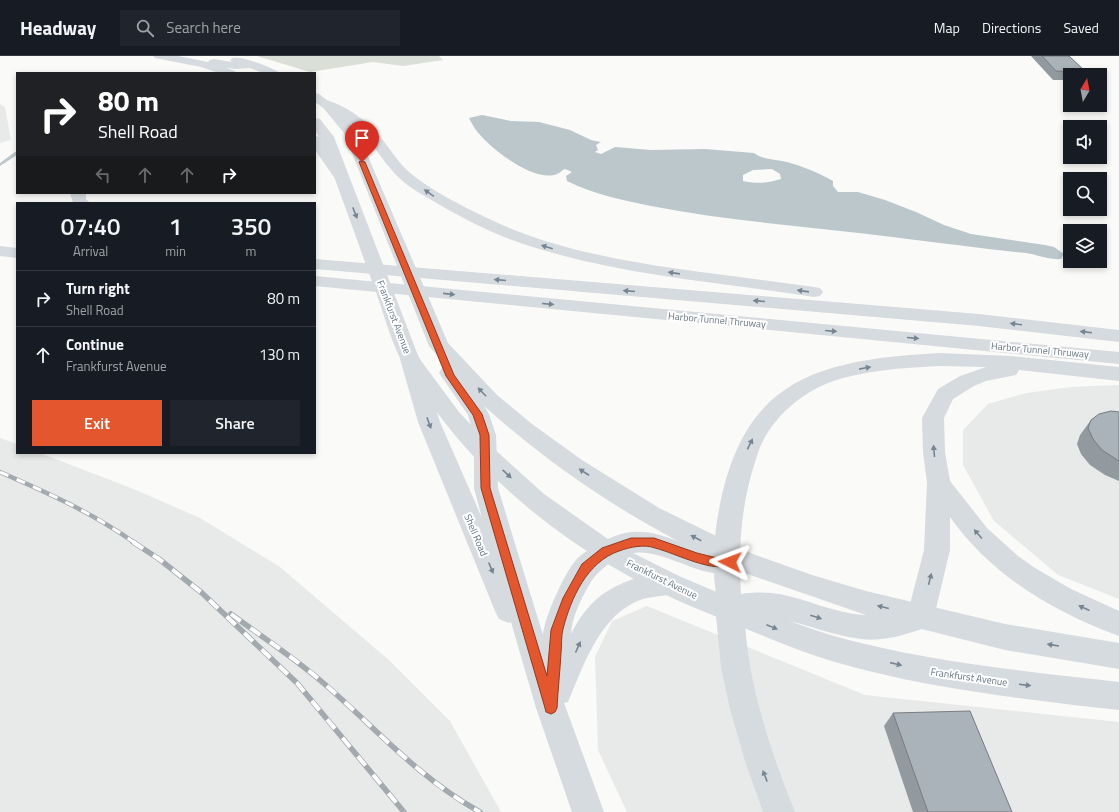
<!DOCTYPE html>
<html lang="en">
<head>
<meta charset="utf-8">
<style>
  :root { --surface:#171b24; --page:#20242c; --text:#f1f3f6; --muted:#9ea1a6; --line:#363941; --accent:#e4572e }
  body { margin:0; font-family:"Titillium Web",sans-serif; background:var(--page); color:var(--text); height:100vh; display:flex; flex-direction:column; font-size:15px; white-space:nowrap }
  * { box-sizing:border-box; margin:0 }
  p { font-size:13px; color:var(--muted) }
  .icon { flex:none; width:22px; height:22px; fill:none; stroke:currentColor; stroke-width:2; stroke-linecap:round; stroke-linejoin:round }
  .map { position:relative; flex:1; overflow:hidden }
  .details { position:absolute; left:16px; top:146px; width:300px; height:252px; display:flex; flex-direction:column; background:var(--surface); border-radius:0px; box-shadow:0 2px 6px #0003 }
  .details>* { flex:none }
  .top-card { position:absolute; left:16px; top:16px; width:300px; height:122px; border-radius:0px; box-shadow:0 2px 6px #0003; background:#202124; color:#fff; overflow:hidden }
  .needle { width:26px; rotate:10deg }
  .tools { position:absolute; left:1063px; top:12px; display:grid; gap:8px }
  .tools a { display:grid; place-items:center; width:44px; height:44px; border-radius:0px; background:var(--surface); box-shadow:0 2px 6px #0003; font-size:20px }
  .pin { position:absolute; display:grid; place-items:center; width:34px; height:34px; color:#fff; margin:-41px -17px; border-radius:50% 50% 50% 0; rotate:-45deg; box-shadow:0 0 4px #0007 }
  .pin .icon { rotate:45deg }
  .me { position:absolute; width:44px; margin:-22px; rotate:273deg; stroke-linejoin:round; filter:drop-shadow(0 0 3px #0008) }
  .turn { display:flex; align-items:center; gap:14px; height:84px; padding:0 16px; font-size:18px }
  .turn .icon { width:52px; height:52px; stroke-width:2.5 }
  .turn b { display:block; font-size:28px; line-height:34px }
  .lanes { display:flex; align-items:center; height:38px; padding:0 16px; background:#0003; justify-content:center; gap:20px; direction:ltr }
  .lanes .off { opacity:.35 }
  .eta { display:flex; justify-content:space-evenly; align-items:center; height:68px; text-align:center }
  .eta b { font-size:24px; font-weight:600; line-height:28px }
  .cta { display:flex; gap:8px; margin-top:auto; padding:8px 16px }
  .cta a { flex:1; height:46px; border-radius:0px; background:var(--accent); color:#fff; font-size:16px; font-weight:600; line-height:46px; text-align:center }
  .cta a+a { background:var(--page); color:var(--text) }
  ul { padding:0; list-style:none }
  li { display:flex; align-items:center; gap:12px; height:56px; padding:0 16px; border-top:1px solid var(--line) }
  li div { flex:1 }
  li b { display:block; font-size:15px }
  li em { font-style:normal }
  header { display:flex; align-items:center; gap:24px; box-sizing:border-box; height:56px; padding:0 20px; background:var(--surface); border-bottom:1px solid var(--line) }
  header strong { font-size:19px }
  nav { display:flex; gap:22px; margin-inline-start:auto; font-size:14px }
  .search { width:280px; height:36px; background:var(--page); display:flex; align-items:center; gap:10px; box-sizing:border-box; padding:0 14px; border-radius:0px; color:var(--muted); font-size:15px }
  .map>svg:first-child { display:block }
  .built { fill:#e8e9e9 }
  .green { fill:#dadfd7 }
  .water { fill:#bbc7cb; fill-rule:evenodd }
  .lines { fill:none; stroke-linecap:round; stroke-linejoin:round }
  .stream { fill:#bbc7cb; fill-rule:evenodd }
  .secondary { fill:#d6dbdf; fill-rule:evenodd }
  .primary { fill:#d6dbdf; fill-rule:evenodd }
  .highway { fill:#d6dbdf; fill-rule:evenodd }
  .rail-far1-casing { stroke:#a2aab0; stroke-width:4.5 }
  .rail-casing { stroke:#a2aab0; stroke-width:5.5 }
  .rail-far1 { stroke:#fff; stroke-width:3; stroke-dasharray:9; stroke-linecap:butt }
  .rail { stroke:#fff; stroke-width:4; stroke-dasharray:12; stroke-linecap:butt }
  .wall { fill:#929a9f }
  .building { fill:#aab3b9; stroke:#777d82 }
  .oneway { fill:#768591 }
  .route { fill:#e4572e; stroke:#94391e }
  .labels { text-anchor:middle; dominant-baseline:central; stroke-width:4; stroke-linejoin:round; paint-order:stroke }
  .street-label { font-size:10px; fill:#657683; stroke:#fff }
</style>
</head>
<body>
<header>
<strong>Headway</strong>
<div class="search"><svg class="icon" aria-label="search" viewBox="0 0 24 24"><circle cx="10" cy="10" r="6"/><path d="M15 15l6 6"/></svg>Search here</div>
<nav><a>Map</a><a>Directions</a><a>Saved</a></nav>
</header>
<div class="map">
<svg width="1119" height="756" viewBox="0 0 1119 756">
  <rect width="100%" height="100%" fill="#fafaf8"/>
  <g class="built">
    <path d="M0,48l5,3 6,33 -11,3z"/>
    <path d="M1119,329v214l-61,-24 -64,-54 -31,-56v-35l25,-26 38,-11 45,-6z"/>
    <path d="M0,382l17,6v9h23l96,37 64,28 80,49 110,94 60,60 51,91h-501z"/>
    <path d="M647,550l218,89 254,27v90h-492l-29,-62 -3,-93 17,-36z"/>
  </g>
  <path class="green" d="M257,0h182l4,4 -40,6 -30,-4 -63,10z"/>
  <path class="water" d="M482,59l29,6 28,1 31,8 21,10 10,2 -5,3 2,5 -3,2 6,2 14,-7 36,3 54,-1 49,4c9,7 21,6 33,9 15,4 32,11 46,19v5l5,6h20l27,8 31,12 28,13 27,9 74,11 9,2 10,7 -3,5c-12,1 -23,-4 -35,-6 -42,-4 -84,-10 -126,-15 -83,-11 -167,-16 -249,-32 -28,-6 -59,-12 -84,-25l-1,-5 6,-4 -7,-3c-3,1 -5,4 -8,5 -21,9 -63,-23 -76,-38 -5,-5 -9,-12 -12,-18zM772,113l8,5 1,5c-13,4 -25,5 -38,2v-6l10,-5z"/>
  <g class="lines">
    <path class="stream" d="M15,96h2v3l-17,11v-3z"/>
    <g class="secondary">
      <path d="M326,44c11,3 25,24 32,33l90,210 49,52 35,29 50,36 77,48 94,46 59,21 54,16 139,33 114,19v26l-114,-19 -139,-35 -127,-44c-45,16 -88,-43 -132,-6 -7,6 -13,11 -18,20 -8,14 -17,32 -18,49 7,-14 16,-27 28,-37 18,-15 57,-29 80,-21l4,8 -4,8c-12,4 -24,4 -36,7 -43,14 -59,66 -75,103l-4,1 40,109h-32l-36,-104 -25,-86 -2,1 -10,-4 -4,-8 -77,-189 -18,-63 3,-5 7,-1 7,1 3,5 20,63 42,96 -8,-30v-53l-6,-20 -29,-42 3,-5 5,-1 -18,-21 -85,-213 -24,-29 2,-3zM484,350c59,53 125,99 196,136 -16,-6 -30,-11 -47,-10 -16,0 -46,16 -57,28 -11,12 -32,58 -33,75l-45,-147 -2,-53 -7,-21z"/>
      <path d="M723,539c37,14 73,30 111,41 93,26 190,35 285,46v28c-95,-11 -191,-21 -284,-48 -41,-12 -81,-30 -122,-47l-3,-8 3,-8z"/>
    </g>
    <g class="primary">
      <path d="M153,0h25l30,6 2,-2 4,-1 18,3 -2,-2 2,-2c12,-2 34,8 45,13l2,2h-16l-13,-5 -14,1 -10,-1 9,3 2,2h-18l-18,-6 -46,-9z"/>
      <path d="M315,37l4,1 13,10 -2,3h-8l-7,-5z"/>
      <path d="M315,62l5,1 14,18 85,221 40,54 34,36 51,46 71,50 64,32 54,23 3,8 -3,8 -10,4c-117,-43 -226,-119 -297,-222 -9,-12 -20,-25 -26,-39 -11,-22 -17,-48 -26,-71 -18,-50 -36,-100 -54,-149l-5,-7z"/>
    </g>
    <g class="highway">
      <path d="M326,44c21,6 43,22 56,39 9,11 16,23 27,33 23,19 51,33 78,46 97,47 221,53 327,69l6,1 3,4 -3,4 -6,1c-97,-15 -197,-22 -291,-53 -33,-11 -65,-28 -95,-46 -14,-8 -28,-17 -38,-30 -10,-11 -17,-25 -28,-36 -11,-11 -26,-17 -40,-25l-2,-3 2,-3z"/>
      <path d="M315,80l5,1 26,37 2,3 -2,3 -5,1 -5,-1 -21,-30z"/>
      <path d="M70,137h16v6l4,4h-17z"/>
      <path d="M0,190l17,2v10l-17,-2z"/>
      <path d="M315,203l664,55 140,16v12l-140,-16 -664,-57z"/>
      <path d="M315,220l804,76v12l-804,-78z"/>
      <path d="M939,297l72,3 108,11v14l-100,-11 -3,5 -30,6 -12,5 -21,13 -9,19 1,34 5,29 37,47 31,28 17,12 36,21 48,22v25c-66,-24 -128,-61 -169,-119v33l-16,67 -4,9c-22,8 -46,16 -69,13 -40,-5 -76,-26 -117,-22 2,16 3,33 6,49 9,50 26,99 45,146h-32l-18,-51 -15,-52 -9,-42 -5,-51 -3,-1 -3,-8c1,-3 4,-8 5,-10 2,-6 -1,-15 -1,-21 0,-19 0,-37 3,-55 22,-139 94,-161 222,-168zM939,310l47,1 -26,9 -22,13 -16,29 1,34 4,31 -3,67 -15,58c-16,5 -30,7 -46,7 -29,-2 -56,-16 -84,-21 -13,-2 -25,-2 -38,0 -3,-45 0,-89 14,-132 3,-10 7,-21 13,-30 14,-22 36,-39 60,-49 35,-13 74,-15 111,-17z"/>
    </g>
    <defs>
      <path id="rail-far1" d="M0,416c48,21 91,40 135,71"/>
      <g id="rail">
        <path d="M133,486l26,17 43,34 95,90 107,129"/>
        <path d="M231,558c30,22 62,43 90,67 54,46 96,96 159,131"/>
      </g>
    </defs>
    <use href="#rail-far1" class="rail-far1-casing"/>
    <use href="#rail" class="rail-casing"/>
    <use href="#rail-far1" class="rail-far1"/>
    <use href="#rail" class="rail"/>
  </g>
  <g class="wall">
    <path d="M1031,0h38l17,16 -2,3h-14v5h-17z"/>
    <path d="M1119,356v69l-14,-6 -15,-10 -9,-11 -4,-10 3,-9 11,-15z"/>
    <path d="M893,657l119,99h-99l-29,-86z"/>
  </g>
  <g class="building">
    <path d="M1042,0h27l17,16 -30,-1z"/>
    <path d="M1111,355l8,1v49l-17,-11 -9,-11 -5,-11 3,-8 8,-6z"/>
    <path d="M970,655l42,101h-84l-35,-99z"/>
  </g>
  <defs><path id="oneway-solid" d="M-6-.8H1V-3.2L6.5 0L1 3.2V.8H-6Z"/></defs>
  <g class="oneway">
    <use href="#oneway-solid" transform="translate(429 137) rotate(-145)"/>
    <use href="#oneway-solid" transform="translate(355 157) rotate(69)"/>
    <use href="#oneway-solid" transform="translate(547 191) rotate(-163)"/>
    <use href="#oneway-solid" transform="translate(674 217) rotate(-172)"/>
    <use href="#oneway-solid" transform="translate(500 224) rotate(-175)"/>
    <use href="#oneway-solid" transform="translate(629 235) rotate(-175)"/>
    <use href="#oneway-solid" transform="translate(803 235) rotate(-172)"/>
    <use href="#oneway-solid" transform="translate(449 238) rotate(6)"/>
    <use href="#oneway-solid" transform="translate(759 245) rotate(-175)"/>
    <use href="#oneway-solid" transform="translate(548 248) rotate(5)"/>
    <use href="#oneway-solid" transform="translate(1016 268) rotate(-173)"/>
    <use href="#oneway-solid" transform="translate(831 275) rotate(5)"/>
    <use href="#oneway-solid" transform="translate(1086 276) rotate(-173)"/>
    <use href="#oneway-solid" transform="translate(913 282) rotate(5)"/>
    <use href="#oneway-solid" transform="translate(865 312) rotate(-11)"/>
    <use href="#oneway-solid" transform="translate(482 336) rotate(-134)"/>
    <use href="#oneway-solid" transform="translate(429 367) rotate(70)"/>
    <use href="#oneway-solid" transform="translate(750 388) rotate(-64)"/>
    <use href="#oneway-solid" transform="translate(934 395) rotate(-95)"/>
    <use href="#oneway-solid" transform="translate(584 416) rotate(-147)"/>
    <use href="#oneway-solid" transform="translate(507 418) rotate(43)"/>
    <use href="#oneway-solid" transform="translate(978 478) rotate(-131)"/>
    <use href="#oneway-solid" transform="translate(696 482) rotate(-153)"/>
    <use href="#oneway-solid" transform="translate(491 512) rotate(67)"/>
    <use href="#oneway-solid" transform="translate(930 523) rotate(-76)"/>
    <use href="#oneway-solid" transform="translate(883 551) rotate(-166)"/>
    <use href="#oneway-solid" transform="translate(1084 552) rotate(-155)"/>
    <use href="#oneway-solid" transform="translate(816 561) rotate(17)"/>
    <use href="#oneway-solid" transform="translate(772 571) rotate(22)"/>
    <use href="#oneway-solid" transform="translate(1053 589) rotate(-171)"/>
    <use href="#oneway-solid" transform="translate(578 591) rotate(-66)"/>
    <use href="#oneway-solid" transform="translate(896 608) rotate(13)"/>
    <use href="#oneway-solid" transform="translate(1025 629) rotate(7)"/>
    <use href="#oneway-solid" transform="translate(765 720) rotate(-111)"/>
  </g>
  <path class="route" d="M360,105l5,1 89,213 28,39 7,21 1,53 57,188 4,-46 12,-32 19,-34 20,-16 29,-10h23l43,15 20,5 17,1 2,3 -2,3c-23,8 -56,-11 -79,-17 -11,-4 -25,-1 -36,3 -32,11 -48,47 -56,78 -2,7 -1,16 -2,24 -1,18 -3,36 -4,55l-2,4 -4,2 -5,-2 -1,-4 -64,-220 -1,-53 -7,-20 -27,-39 -87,-214z"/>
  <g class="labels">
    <g class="street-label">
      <text transform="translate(394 261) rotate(69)">Frankfurst Avenue</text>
      <text transform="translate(717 264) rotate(5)">Harbor Tunnel Thruway</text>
      <text transform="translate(1040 294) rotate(5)">Harbor Tunnel Thruway</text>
      <text transform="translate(476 479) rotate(67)">Shell Road</text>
      <text transform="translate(662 523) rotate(26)">Frankfurst Avenue</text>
      <text transform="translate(969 621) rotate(8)">Frankfurst Avenue</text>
    </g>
  </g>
</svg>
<div class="tools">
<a><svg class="needle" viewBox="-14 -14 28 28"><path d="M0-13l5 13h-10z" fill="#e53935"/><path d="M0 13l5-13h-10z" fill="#9ea1a6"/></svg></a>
<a><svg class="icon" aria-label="sound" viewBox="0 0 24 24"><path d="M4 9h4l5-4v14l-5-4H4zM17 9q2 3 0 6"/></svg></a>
<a><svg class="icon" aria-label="search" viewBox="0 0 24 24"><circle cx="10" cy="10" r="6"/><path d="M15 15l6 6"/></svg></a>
<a><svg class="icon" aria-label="layers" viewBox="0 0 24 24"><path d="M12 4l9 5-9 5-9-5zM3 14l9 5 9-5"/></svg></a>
</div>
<div class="pin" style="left:362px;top:106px;background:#d93025"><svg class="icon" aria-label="arrive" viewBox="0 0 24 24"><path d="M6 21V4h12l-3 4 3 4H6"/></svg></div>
<svg class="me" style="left:730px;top:506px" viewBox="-20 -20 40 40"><path d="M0-17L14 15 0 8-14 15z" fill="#e4572e" stroke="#fff" stroke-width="4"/></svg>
<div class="top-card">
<div class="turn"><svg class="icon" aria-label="right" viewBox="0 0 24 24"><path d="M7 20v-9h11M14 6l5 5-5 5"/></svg><div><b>80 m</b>Shell Road</div></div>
<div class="lanes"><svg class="icon off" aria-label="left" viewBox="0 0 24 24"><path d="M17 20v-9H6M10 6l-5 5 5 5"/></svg><svg class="icon off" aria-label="ahead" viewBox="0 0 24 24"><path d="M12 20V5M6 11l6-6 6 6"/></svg><svg class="icon off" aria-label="ahead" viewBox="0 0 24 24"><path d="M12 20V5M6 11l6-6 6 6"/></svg><svg class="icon" aria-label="right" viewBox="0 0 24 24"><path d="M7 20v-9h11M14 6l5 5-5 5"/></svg></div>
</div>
<section class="details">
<div class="eta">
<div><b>07:40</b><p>Arrival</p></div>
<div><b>1</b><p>min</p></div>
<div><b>350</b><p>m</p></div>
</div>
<ul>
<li><svg class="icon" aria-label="right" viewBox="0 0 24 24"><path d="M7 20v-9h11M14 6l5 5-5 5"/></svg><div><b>Turn right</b><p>Shell Road</p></div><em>80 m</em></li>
<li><svg class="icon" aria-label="ahead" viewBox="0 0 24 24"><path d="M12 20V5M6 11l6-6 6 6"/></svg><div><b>Continue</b><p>Frankfurst Avenue</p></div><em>130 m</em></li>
</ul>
<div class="cta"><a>Exit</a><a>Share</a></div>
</section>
</div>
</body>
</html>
